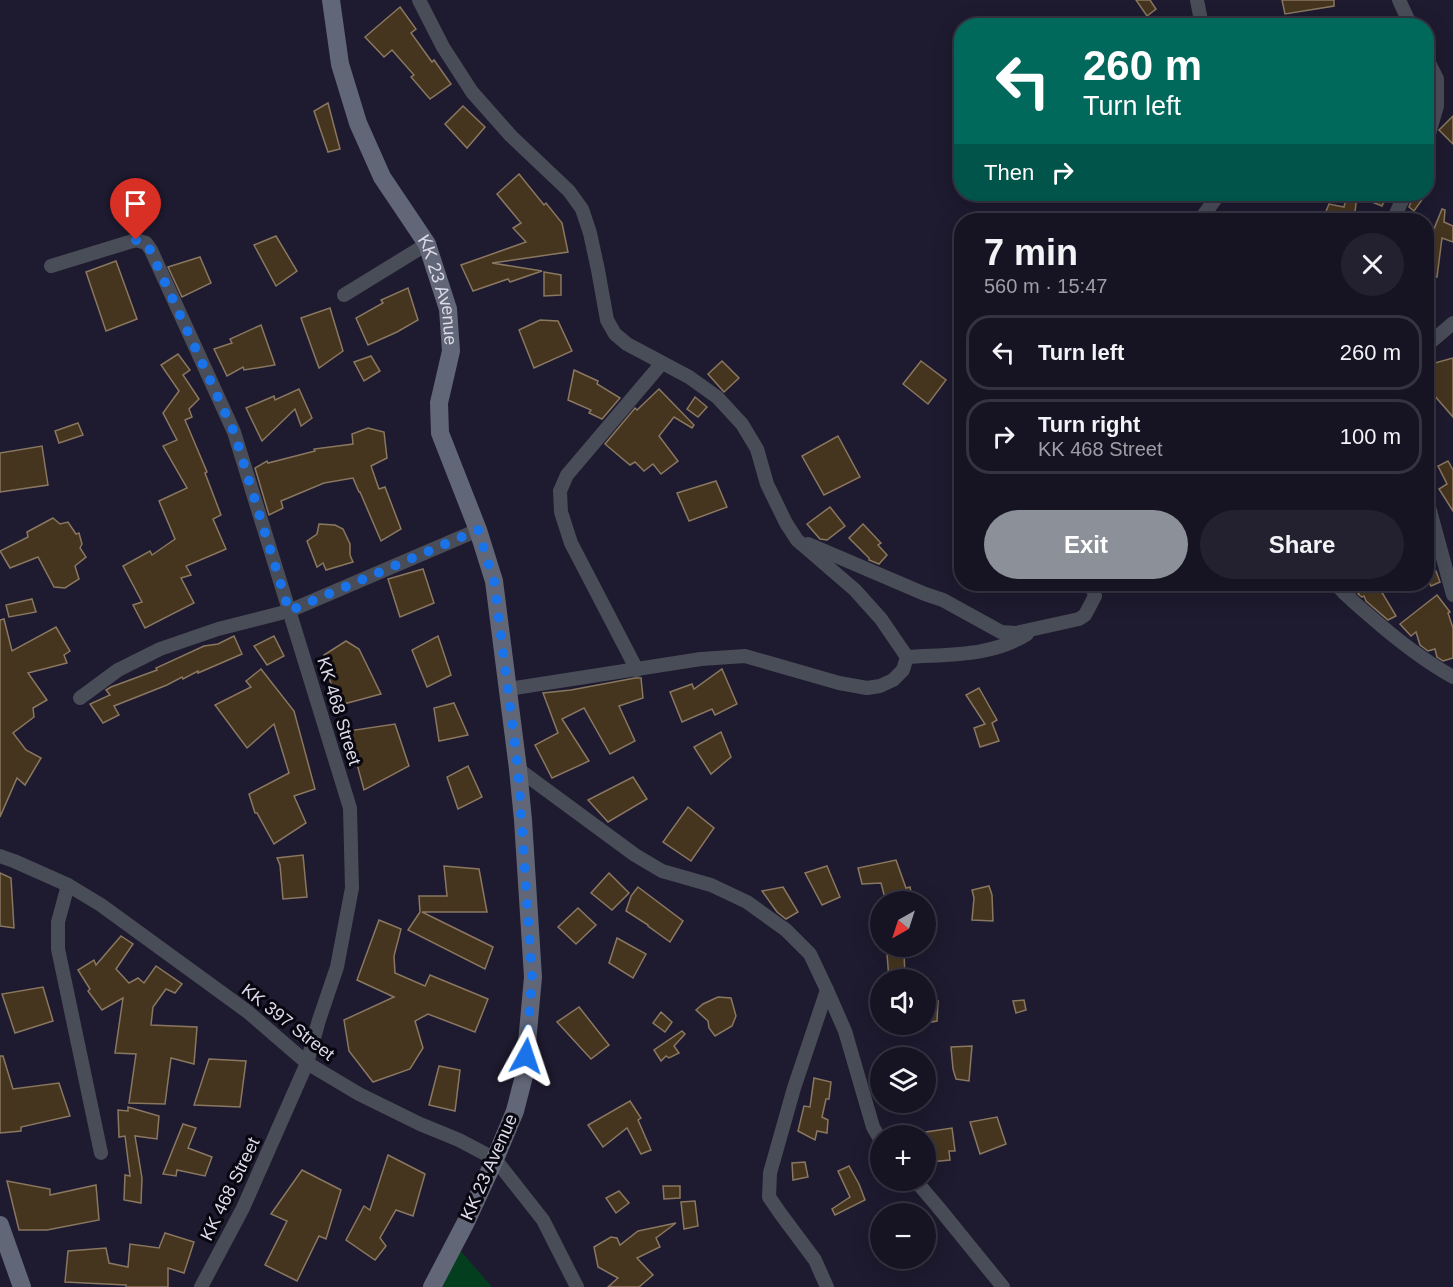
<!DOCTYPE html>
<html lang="en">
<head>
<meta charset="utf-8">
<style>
  :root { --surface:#161423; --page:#232130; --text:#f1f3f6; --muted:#9e9ea6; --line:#353341; --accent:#8c9099 }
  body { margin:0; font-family:Helvetica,sans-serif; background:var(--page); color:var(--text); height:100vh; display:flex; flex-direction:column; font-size:22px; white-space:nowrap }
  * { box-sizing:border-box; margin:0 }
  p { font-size:20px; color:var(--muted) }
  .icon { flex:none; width:33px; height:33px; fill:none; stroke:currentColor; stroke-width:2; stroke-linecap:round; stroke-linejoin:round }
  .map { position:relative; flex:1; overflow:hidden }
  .details { position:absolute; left:954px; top:213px; width:480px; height:378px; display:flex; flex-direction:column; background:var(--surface); border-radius:24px; box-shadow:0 6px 24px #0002,0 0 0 2px var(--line) }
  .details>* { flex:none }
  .banner { position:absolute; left:954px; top:18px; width:480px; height:183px; border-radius:24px; box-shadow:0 6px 24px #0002,0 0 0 2px var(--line); background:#00695c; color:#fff; overflow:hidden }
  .needle { width:39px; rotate:219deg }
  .buttons { position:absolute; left:870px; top:891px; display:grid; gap:12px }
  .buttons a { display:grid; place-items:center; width:66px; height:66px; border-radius:50%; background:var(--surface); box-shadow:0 6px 24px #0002,0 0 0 2px var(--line); font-size:30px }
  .pin { position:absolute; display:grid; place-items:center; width:51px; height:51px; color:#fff; margin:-62px -26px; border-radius:50% 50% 50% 0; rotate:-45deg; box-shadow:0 0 6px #0007 }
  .pin .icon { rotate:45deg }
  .me { position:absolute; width:66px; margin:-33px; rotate:5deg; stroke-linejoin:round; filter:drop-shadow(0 0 4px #0008) }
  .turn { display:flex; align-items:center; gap:21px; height:126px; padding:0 30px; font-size:27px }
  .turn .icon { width:78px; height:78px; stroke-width:2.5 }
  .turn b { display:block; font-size:42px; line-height:51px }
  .then { display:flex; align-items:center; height:57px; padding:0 30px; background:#0003; gap:12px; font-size:22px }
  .round { display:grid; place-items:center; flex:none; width:63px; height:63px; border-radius:32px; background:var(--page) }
  .summary { display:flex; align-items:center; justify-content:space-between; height:102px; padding:0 30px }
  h1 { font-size:36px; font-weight:800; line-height:45px }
  .cta { display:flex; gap:12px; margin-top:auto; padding:12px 30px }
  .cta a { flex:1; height:69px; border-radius:36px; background:var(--accent); color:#fff; font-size:24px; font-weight:800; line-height:69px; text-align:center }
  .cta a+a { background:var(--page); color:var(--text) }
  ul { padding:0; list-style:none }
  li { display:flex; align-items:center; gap:18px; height:75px; margin:0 12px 9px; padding:0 18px; border:3px solid var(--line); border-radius:24px }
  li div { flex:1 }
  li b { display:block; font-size:22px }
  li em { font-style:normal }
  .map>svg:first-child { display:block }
  .green { fill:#033e1f }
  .building { fill:#45351f; stroke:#897760; stroke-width:1.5 }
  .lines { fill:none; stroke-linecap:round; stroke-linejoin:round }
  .street { stroke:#494d58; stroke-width:14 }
  .secondary { stroke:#626778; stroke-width:18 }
  .route { stroke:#1a73e8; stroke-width:10; stroke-dasharray:0 18 }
  .labels { text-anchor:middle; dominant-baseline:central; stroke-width:6; stroke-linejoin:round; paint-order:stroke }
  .street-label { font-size:18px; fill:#dddbea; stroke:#08060f }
</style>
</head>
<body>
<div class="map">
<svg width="1453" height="1287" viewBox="0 0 1453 1287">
  <rect width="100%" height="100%" fill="#1e1a2f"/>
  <path class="green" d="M459,1249l33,38h-50z"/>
  <g class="building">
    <path d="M1136,0h14l6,9 -9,7z"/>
    <path d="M1282,0h52v6l-49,8z"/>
    <path d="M400,7l16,22 -5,4 21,29 2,-2 17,24 -21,15 -19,-22 3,-2 -22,-25 -8,7 -19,-20z"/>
    <path d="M328,103l12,46 -12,3 -14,-41z"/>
    <path d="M463,106l22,21 -18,21 -22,-24z"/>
    <path d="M1453,116v28l-14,-14z"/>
    <path d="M519,174l25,31 2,-2 16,20 6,29 -76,11 50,8 -32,11 -2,-3 -35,12 -12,-26 65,-23 -13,-14 8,-5 -24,-29z"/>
    <path d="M1347,194h40l-5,12 -25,-10 -3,24h-20l-10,-4 5,-12 15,3z"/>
    <path d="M1414,194h12l-12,17 -5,-4z"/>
    <path d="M1442,209l3,1 -1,12 9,4v16l-11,-4 -5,39 -11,-1v-27z"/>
    <path d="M276,236l21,35 -21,15 -22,-41z"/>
    <path d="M200,257l11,26 -29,14 -14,-30z"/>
    <path d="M116,261l21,58 -31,12 -20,-59z"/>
    <path d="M544,272l17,3v20l-17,1z"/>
    <path d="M408,288l10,32 -21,12 -29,13 -12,-27 27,-15 -2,-3z"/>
    <path d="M330,308l13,43 -24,17 -18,-50z"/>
    <path d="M540,320l18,1 14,30 -38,17 -15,-38z"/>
    <path d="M261,325l14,40 -31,5 -1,-3 -16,9 -13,-27 18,-6 -2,-4z"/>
    <path d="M178,354l12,16 -7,5 16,24 -10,10 3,8 -7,3 22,52 -2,1 16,42 -8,4 13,30 -40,17 5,9 -10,3 13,25 -49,25 -12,-23 9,-3 -19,-36 27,-15 2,4 23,-16 -16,-38 28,-13 -24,-42 14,-6 -14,-27 16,-22 -18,-26z"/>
    <path d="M371,356l9,15 -16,10 -10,-19z"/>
    <path d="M1453,358v59l-26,-30 8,-7 -4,-16z"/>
    <path d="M722,361l17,17 -15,14 -16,-18z"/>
    <path d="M921,361l25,19 -18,24 -25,-20z"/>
    <path d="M574,370l24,11 -1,3 23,14 -18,21 -13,-6 2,-3 -23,-10z"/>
    <path d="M299,389l13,29 -11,8 -6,-17 -33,32 -16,-33 28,-12 1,4z"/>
    <path d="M659,389l35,36 -2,3 -18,-11 -15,19 19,25 -17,13 -8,-10 -9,7 -9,-9 -5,3 -25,-21 30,-36 2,2z"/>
    <path d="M695,397l12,10 -9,10 -11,-8z"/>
    <path d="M78,423l5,12 -24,8 -4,-12z"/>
    <path d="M368,428l16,4 3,26 -16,8 8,23 6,-2 16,42 -20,12 -21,-49h-1l-6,-14 -29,5 -43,18 2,7 -14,7 -14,-47 12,-7 1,2 47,-12 -1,-2 39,-5 -1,-10z"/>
    <path d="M838,436l22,41 -36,18 -22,-39z"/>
    <path d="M42,446l6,39 -48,7v-39z"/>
    <path d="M1448,461l5,9v41l-14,-22 8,-5 -9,-18z"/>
    <path d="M716,481l11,26 -38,14 -12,-28z"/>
    <path d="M830,507l15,19 -18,14 -7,-1 -13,-15z"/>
    <path d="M53,518l7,6 8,-2 8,12 3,-1 3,11 -2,4 6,9 -11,9 4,13 -14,9 -11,-1 -16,-30 -28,11 -10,-17 28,-14 -1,-5z"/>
    <path d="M319,524l16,1 8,4 7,15v11l3,7 -27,8 -3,-7 -6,4 -10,-26 10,-7z"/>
    <path d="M863,524l18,19 -3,2 9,10 -8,9 -10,-4v-2l-20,-20z"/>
    <path d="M423,569l11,34 -34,14 -12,-38z"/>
    <path d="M1436,571l4,11 -9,4 -5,-10z"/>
    <path d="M1366,584h11l19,32 -8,4 -22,-19 -2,-5 -2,1 -4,-3 7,-6z"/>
    <path d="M1437,595l13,17 -2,1 5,15v30l-10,3 -6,-4 -2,-8 -7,2 -8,-6 -4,-13 -5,4 -11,-12z"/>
    <path d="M32,599l4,13 -27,5 -3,-12z"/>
    <path d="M4,619l8,32 44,-24 14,24 -6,4 3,8 -39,10 19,27 -14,8 1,9 -21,16 13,17 15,8 -16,27 -8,-7 -17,39v-197z"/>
    <path d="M234,636l8,18 -44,19v-2l-15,8 -1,-2 -15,8 -53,21 5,9 -16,8 -13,-19 20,-9 -4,-5 5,-3 46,-17 -1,-2 48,-22 14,-2z"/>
    <path d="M274,636l10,20 -17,9 -13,-19z"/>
    <path d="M438,636l13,39 -24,12 -15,-37z"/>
    <path d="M346,641l13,8 22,45 -41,11 -17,-41 1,-9z"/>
    <path d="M261,669l33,42 21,78 -21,7 12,27 -32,21 -17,-31h-2l-6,-19 40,-21 -15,-49 -27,24 -32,-43 36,-18 -5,-6z"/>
    <path d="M722,669l15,35 -22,11 -3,-6 -30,13 -12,-30 22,-8 2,5z"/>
    <path d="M635,678h6l2,20 -24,8 16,35 -25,13 -26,-46 -22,11 27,42 -37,17 -17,-33 23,-12 -15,-40 28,-3z"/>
    <path d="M979,688l18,32 -5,3 7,18 -19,6 -6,-19 11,-4 -19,-29z"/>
    <path d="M454,703l14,32 -29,6 -5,-33z"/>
    <path d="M395,724l14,42 -45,24 -16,-59z"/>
    <path d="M721,732l10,25 -20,17 -17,-27z"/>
    <path d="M468,766l14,31 -24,12 -11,-32z"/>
    <path d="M633,777l14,22 -39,23 -20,-22z"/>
    <path d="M688,807l26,21 -23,33 -28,-19z"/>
    <path d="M303,855l4,42 -24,2 -3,-34 -3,-7z"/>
    <path d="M896,860l10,28 4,-1 3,15h-27l-5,-19 -19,1 -4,-16z"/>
    <path d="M444,866l35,3 8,43h-65l71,35 -8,22 -77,-39 12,-18 -1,-16h28z"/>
    <path d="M827,866l13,31 -18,8 -17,-32z"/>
    <path d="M0,873l11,5 3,50 -14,-2z"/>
    <path d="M609,873l20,20 -17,17 -21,-17z"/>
    <path d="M989,886l3,9 1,26 -21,-1 2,-22 -2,-8z"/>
    <path d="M638,887l45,34 -13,21 -22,-16v-1l-22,-14 5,-15z"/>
    <path d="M783,887l15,25 -12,7 -9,-7 -15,-21z"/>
    <path d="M578,908l18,17 -20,19 -18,-17z"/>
    <path d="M379,920l22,9 -7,27 1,17 30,13 5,-11 58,24 -13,33 -47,-18 -13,7 8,27 -13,21 -37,13 -24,-31 -5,-31 50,-23 -37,-17z"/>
    <path d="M121,936l12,8 -17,25 13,14 9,-5 6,5 12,-17 26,18 -7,9 -9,-4 -13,18 -2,18 46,2 -3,37 -23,-6 -6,46 -36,-1 7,-49 -21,-1 8,-55 -21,12 -14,-19 2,-2 -12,-19 16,-10 2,5z"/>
    <path d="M617,938l29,16 -13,24 -24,-15z"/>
    <path d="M904,952l1,25 -16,2 -2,-25z"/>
    <path d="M43,987l10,34 -38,12 -13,-39z"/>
    <path d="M718,997l13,1 5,18 -4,10 -17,10 -6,-8 -1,-7 -12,-11 7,-6z"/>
    <path d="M926,1000l12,1 -1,20 -11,2z"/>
    <path d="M1024,1000l2,10 -10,3 -3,-12z"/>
    <path d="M579,1007l30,38 -18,14 -34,-37z"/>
    <path d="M661,1012l11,10 -7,10 -12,-9z"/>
    <path d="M682,1031l3,3 -11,12 5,7 -10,5 -3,-2 -5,5 -7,-11z"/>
    <path d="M972,1046l-3,35 -13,-2 -3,-10 -2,-22z"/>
    <path d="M0,1056h3l10,33 46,-6 11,33 -49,11v4l-21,2z"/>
    <path d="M209,1059l37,2 -6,46 -46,-2z"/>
    <path d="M439,1066l21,4 -5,41 -26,-6z"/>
    <path d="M814,1078l17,4 -2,17h-3l-4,18 6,3 -1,13 -10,-2 -2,9 -17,-9 6,-25 6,1z"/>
    <path d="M630,1101l11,17 -3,2 13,30 -10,4 -14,-26 -24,19 -15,-22z"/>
    <path d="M128,1107l31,9 -2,23 -22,-3 7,42 -1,25 -17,-3 1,-25 5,1 -5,-40 -6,1 -1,-27 10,1z"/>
    <path d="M997,1117l9,27 -26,10 -10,-32z"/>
    <path d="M183,1124l13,4 -8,20 24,9 -7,19 -28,-6 -1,6 -13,-2z"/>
    <path d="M952,1128l3,23h-6l1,9 -20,2 1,-8h-5v-22z"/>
    <path d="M388,1155l37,19 -12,42 -17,-6 -16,28 6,8 -11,14 -29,-20 18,-34 6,4z"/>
    <path d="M805,1162l3,15 -15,3 -1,-17z"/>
    <path d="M849,1166l10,18 6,16 -30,15 -3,-6 18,-12 -12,-26z"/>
    <path d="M302,1170l39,20 -15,49 -7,-3 -22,45 -32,-16 22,-44 -16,-7z"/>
    <path d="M7,1181l43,8v6l46,-10 3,35 -52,10h-28z"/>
    <path d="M663,1186h17v12l-16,1z"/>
    <path d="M619,1191l10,12 -13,10 -10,-15z"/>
    <path d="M695,1201l3,25 -14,3 -3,-27z"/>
    <path d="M676,1223l-20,15 4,9 -23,11 16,17 -14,12h-31l10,-9 -20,-11 -4,-20 17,-10 6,1 3,7 18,-14z"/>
    <path d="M165,1233l29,9 -10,31 -16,-5v19h-42v-2l-61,-3 3,-31 38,-3 3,15 19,4 2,-23 29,4z"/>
  </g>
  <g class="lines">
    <g class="street">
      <path d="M419,0l24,47 29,45 39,44 58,55 13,18 8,24 8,37 9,50 8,14 12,10 62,33 28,20 25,27 15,25 10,35 19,39 11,17 58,50 26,29 26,38 -4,13 -10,10 -13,6 -13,2 -28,-5 -94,-27 -44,3 -193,30"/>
      <path d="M1197,0l5,26"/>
      <path d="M1399,0l12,26"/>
      <path d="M1426,57l11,22v27l-11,38"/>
      <path d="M1200,220l19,-26"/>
      <path d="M1393,220l12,-26"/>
      <path d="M51,266l85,-26 10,3 5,7 83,182 116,376 2,80 -15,79 -18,53 -12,43 -64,145 -42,79"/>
      <path d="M344,295l83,-51"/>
      <path d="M1426,346l27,-23"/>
      <path d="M1426,496l27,99"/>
      <path d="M808,544l117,50 18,6 58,32 15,1 63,-14 6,-4 10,-19 -4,-12"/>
      <path d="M1336,584c10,12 22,22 34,32 26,23 53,44 83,61"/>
      <path d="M1344,593l13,-9"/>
      <path d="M907,657c40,-3 84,0 120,-23"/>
      <path d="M637,670l-66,-127 -10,-31 -1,-21 7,-16 95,-112"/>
      <path d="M80,698l38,-28 42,-21 58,-20 71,-18 189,-81"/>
      <path d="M518,769l117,86 27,16 49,14 36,17 39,28 24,24 17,36 18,41 28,96 7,12"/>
      <path d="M0,856l14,5 54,24 33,20 147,107 59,51 52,31 61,30 39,16 36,19 48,61 34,67"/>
      <path d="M68,885l-10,37v27l43,204"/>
      <path d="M915,1180l23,27 65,80"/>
      <path d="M827,1287l-12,-27 -35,-47 -11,-16 1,-24 24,-85 33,-98"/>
    </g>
    <g class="secondary">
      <path id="s1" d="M331,0l9,64 18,59 24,54 45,67 21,65 3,42 -12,52 1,30 38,97 16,51 24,188 5,51 10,157 -9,99 -9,35 -20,48 -29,63 -34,65"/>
      <path d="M0,1225l22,62"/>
    </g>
  </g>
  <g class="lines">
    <path class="route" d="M136,240l10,3 4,7 84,182 55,179 189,-81 16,51 24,188 14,208 -6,79"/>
  </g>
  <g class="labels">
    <g class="street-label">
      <text stroke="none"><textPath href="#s1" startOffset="314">KK 23 Avenue</textPath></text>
      <text transform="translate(339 711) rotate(73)">KK 468 Street</text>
      <text transform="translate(288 1022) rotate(38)">KK 397 Street</text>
      <text transform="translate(489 1167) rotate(-66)">KK 23 Avenue</text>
      <text transform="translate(230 1189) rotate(-64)">KK 468 Street</text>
    </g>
  </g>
</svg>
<div class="buttons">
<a><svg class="needle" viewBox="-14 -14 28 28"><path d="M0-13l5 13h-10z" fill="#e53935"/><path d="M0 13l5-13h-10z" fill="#9e9ea6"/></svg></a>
<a><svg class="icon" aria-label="sound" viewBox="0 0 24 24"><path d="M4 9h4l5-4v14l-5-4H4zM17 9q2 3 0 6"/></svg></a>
<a><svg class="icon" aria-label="layers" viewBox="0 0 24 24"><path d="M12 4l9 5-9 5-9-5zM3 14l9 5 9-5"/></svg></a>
<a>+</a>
<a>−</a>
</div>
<div class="pin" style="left:136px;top:240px;background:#d93025"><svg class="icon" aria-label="arrive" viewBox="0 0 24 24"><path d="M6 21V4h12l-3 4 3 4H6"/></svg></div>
<svg class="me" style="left:526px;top:1056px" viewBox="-20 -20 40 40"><path d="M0-17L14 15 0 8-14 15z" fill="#1a73e8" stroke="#fff" stroke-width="4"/></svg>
<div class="banner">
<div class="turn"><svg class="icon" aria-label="left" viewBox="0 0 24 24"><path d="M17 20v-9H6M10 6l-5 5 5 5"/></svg><div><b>260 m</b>Turn left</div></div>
<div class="then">Then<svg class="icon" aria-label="right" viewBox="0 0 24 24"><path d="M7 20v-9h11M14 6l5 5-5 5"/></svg></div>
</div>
<section class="details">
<div class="summary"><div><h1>7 min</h1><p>560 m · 15:47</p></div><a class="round"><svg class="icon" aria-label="close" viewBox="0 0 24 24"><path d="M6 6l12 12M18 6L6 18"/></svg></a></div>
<ul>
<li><svg class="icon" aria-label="left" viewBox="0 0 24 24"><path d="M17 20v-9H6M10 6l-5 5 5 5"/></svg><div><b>Turn left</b></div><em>260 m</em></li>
<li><svg class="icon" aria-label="right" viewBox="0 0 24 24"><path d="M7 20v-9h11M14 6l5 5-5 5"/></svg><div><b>Turn right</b><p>KK 468 Street</p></div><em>100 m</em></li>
</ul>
<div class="cta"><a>Exit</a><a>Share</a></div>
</section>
</div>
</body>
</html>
